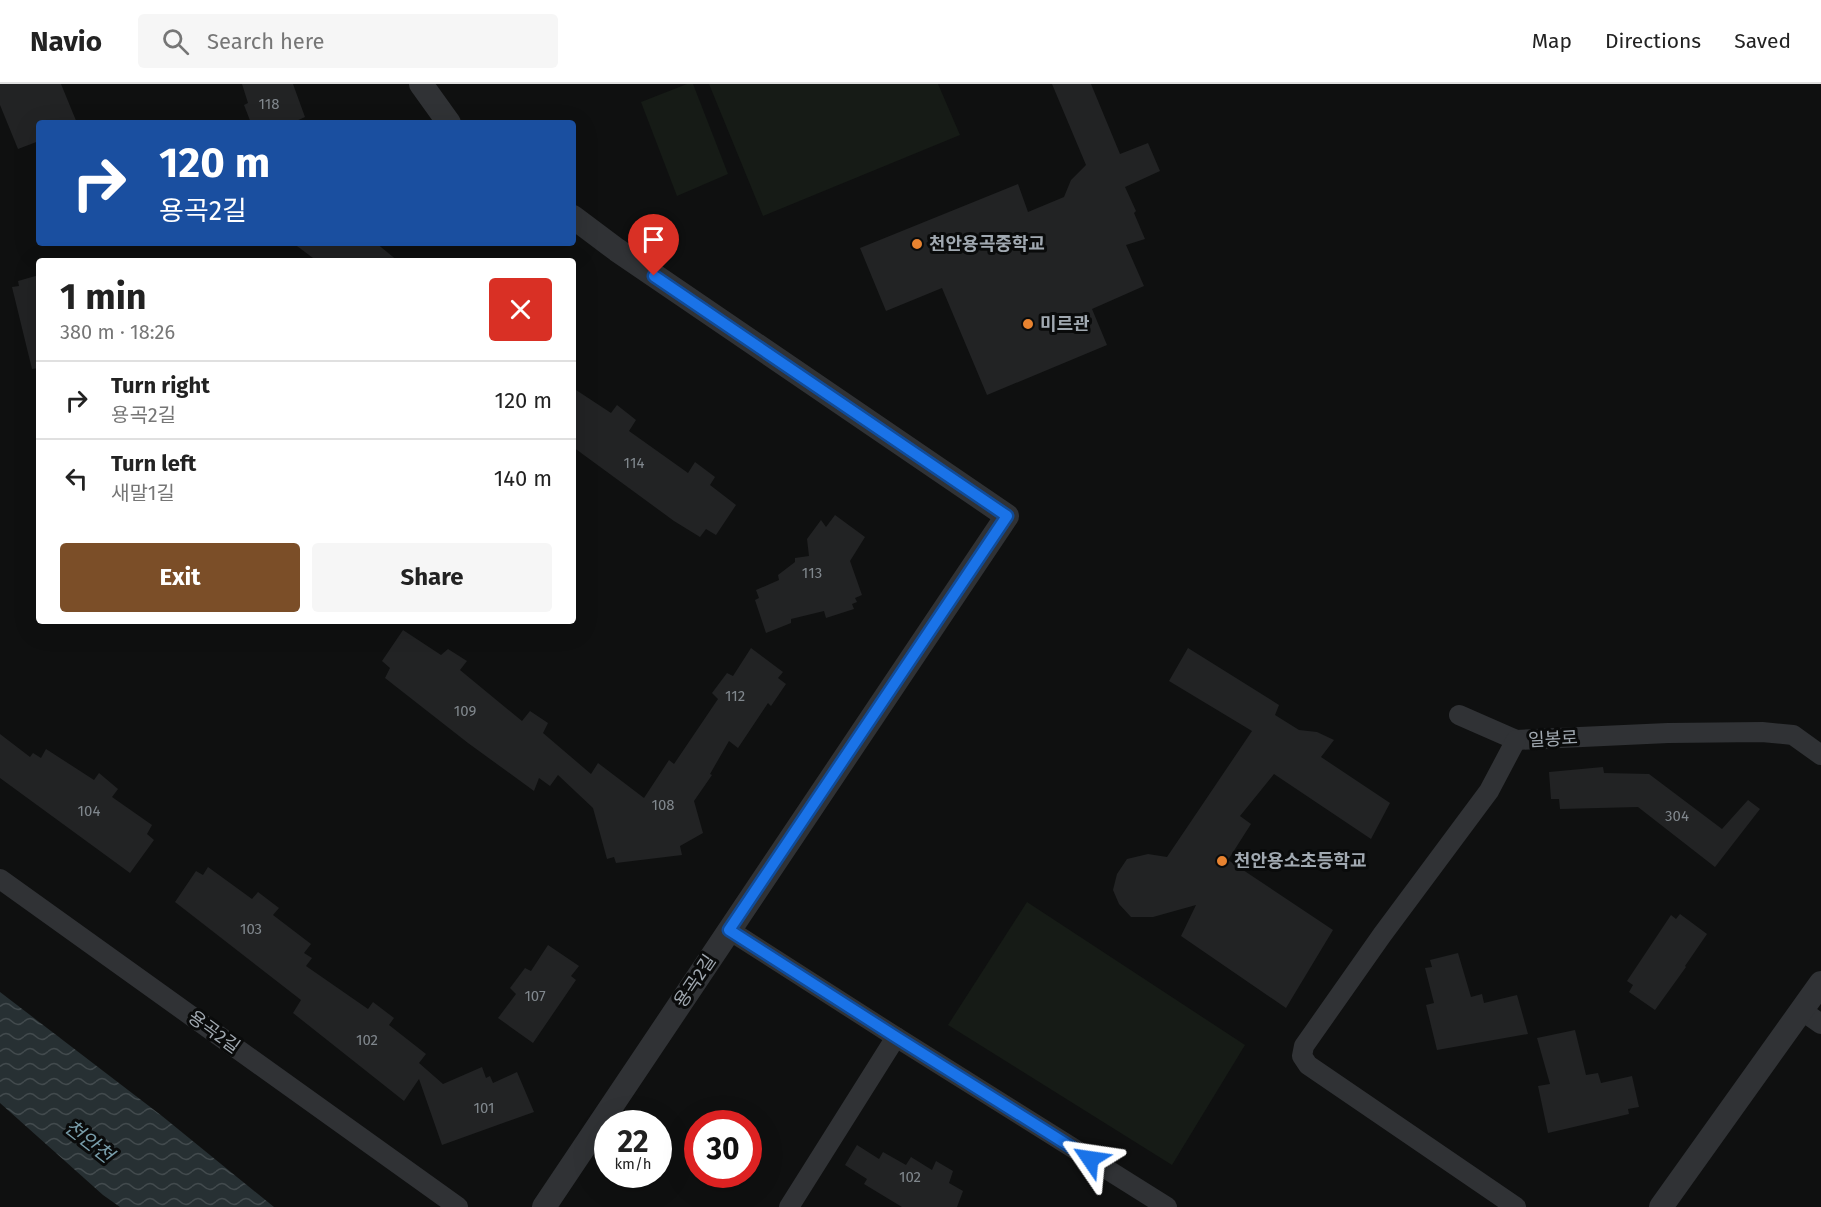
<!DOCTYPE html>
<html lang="en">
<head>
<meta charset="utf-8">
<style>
  :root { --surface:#fff; --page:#f6f6f6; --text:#222; --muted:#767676; --line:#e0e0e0; --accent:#7b4e28 }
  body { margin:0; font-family:"Fira Sans","Noto Sans KR",sans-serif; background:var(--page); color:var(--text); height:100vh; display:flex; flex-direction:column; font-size:22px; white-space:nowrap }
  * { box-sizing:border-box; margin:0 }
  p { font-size:20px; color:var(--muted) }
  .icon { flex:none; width:33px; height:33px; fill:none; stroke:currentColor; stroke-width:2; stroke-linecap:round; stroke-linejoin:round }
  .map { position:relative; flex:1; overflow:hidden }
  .details { position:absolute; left:36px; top:174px; width:540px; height:366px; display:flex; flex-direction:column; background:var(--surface); border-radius:6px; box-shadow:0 6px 24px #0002 }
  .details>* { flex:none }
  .top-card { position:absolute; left:36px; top:36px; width:540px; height:126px; border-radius:6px; box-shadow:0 6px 24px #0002; background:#1a4fa0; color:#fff; overflow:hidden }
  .speed { position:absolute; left:594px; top:1026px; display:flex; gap:12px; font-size:30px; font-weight:700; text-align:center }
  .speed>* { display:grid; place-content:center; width:78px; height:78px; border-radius:50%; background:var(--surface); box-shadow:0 6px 24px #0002; line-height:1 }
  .speed small { font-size:15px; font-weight:400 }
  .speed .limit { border:9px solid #d22; background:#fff; color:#111 }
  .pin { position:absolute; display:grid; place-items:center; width:51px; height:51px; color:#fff; margin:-62px -26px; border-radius:50% 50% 50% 0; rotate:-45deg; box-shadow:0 0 6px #0007 }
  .pin .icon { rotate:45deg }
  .me { position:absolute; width:66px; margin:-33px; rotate:302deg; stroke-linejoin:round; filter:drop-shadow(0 0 4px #0008) }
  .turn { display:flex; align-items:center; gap:21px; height:126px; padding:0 24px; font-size:27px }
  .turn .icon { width:78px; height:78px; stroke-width:2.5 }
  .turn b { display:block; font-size:42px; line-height:51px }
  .round { display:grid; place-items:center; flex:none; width:63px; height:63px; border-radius:6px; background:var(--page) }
  .headline { display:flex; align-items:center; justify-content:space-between; height:102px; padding:0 24px }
  h1 { font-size:36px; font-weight:700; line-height:45px }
  .primary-button { display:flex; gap:12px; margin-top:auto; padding:12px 24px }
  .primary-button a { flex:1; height:69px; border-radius:6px; background:var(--accent); color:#fff; font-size:24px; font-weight:700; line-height:69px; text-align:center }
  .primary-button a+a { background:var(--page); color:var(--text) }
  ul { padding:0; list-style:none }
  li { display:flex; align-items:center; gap:18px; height:78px; padding:0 24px; border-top:2px solid var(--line) }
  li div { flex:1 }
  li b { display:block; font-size:22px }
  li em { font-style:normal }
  header { display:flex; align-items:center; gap:36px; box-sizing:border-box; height:84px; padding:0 30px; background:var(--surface); border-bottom:2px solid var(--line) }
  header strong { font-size:28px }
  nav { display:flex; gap:33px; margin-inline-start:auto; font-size:21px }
  .search { width:420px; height:54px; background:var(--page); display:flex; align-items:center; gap:15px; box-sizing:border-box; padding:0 21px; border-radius:6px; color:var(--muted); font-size:22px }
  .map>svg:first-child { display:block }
  .garden { fill:#161b16 }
  .water { fill:url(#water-waves) }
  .building { fill:#222324 }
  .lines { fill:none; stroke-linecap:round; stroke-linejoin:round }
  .minor { stroke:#303235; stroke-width:20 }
  .tertiary { stroke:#303235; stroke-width:24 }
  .route-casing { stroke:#114b97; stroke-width:15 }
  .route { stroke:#1a73e8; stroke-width:10 }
  .poi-dot { fill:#e88330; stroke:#0a0b0b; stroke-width:2 }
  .labels { text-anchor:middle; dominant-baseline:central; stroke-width:6; stroke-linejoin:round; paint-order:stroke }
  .number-label { font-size:15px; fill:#80878d }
  .poi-label { font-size:18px; font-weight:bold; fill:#a1a9b1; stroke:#0a0b0b; text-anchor:start }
  .street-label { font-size:18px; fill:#a1a9b1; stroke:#0a0b0b }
  .water-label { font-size:20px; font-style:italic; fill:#799eab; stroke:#0a0b0b }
</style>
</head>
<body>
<header>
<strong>Navio</strong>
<div class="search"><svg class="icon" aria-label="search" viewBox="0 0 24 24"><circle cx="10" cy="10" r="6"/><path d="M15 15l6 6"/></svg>Search here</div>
<nav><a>Map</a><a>Directions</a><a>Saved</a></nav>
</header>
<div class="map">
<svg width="1821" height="1123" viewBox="0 0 1821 1123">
  <defs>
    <pattern id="water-waves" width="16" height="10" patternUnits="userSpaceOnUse" patternTransform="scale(1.5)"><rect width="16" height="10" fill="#273033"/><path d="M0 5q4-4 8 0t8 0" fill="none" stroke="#434b4e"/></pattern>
  </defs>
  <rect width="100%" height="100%" fill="#0f1010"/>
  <g class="garden">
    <path d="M687,0h6l35,90 -51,22 -36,-94z"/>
    <path d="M709,0h229l22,51 -197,81z"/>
    <path d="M1027,818l218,143 -73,120 -224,-140z"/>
  </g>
  <path class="water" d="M0,908l162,124 112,91h-154l-17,-12 -103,-92z"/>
  <g class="building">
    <path d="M0,0h61l16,39h-38v18l-21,8 -18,-44z"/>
    <path d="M242,0h51l12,33 -13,6h-41l-7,-18 4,-2z"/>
    <path d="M1052,0h39l29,70 28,-11 12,28 -35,16 11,24 -2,2 11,26 -19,6 18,41 -52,23 15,36 -120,50 -45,-107 -56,23 -26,-63 158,-64 10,28 36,-15 7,-17 15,-15z"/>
    <path d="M293,159h83l22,18h-81z"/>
    <path d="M39,191v93l-7,1 -20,-82 7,-1 -1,-5z"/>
    <path d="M573,304l38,25 6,-8 19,15 -7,11 59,42 7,-11 20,15 -5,8 26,20 -20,30 -10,-6 -6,8 -26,-16 -101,-74z"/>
    <path d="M835,431l30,22 -15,24 12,34 -7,3 2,4 -5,2 2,5 -28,9 -2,-7 -33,8v4l-25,10 -11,-33 4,-2 -3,-8 23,-10 -1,-5 17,-13v-4l14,-2 -2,-17 14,-19 5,7z"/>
    <path d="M403,546l38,25 7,-6 19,12 -7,9 62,51 8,-10 18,12 -5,10 48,41 7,-11 46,35 25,-38 5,4 44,-65 -6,-6 15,-20 6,3 18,-28 32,24 -5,6 8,6 -15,22 -3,-3 -30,45 -9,-7 -19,33 2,1 -18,26 9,32 -23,13 2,9 -66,8 -2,-6 -7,2 -14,-51 -35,-33 -8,11 -11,-8 -5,13 -66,-48 -83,-65 5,-10 -8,-7z"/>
    <path d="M1188,564l91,57 -4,10 24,15 18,2 17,8 -13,17 69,46 -19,36 -97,-65 -34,42 11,8 -23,36 105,70 -47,78 -105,-72 15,-31 -43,12h-22l-12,-13 -6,-14 4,-16 10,-15 21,-5 19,3 85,-126 -83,-50z"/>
    <path d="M0,650l30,23 3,-4 8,5 5,-9 48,31 5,-7 19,16 -6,8 40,28 -5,9 7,6 -24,33 -130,-95z"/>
    <path d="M1603,683l1,6 45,1 73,55 26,-29 12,9 -45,58 -77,-60 -78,2 -1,-10h-8l-2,-27z"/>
    <path d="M208,783l44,32 6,-7 21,16 -6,7 38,29 -7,9 8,5 -6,8 62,43 5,-7 21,16 -5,7 37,29 -7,9 24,21 39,-17 4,11 4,-2 3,7 24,-11 17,40 -92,33 -23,-66 -15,22 -111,-88 8,-13 -126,-98 21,-31 7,4z"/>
    <path d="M1680,830l27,20 -22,32 1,1 -31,43 -26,-18 4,-7 -6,-4 44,-66 5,4z"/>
    <path d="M548,861l31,21 -8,10 5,4 -43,63 -35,-25 18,-24 -6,-6 15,-20 6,3z"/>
    <path d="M1458,869l13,44 11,-3 2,9 33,-8 11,39 -91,16 -11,-45 8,-2 -9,-35 7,-1 -2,-7z"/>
    <path d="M1575,946l11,45 12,-2 3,10 31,-7 7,31 -11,2 1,5 -81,19 -10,-47 12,-2 -13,-46z"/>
    <path d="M857,1061l22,14 4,-7 23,13 5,-8 21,13 4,-9 17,10 -4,12 14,8 -6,16h-55l-38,-23 3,-5 -22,-14z"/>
  </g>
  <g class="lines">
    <g class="minor">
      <path d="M1459,631l57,25 152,-7 94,-1 31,3 28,20"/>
      <path d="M0,795l458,328"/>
      <path d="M729,846l167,107 271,170"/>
      <path d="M1801,926l20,14"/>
      <path d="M789,1123l107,-170"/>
      <path d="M1516,1123l-208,-142 -6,-9 2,-10 78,-111 107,-144 27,-51"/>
    </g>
    <g class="tertiary">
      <path d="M421,0l28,39"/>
      <path d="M544,1123l463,-691 -390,-266 -44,-33"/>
      <path d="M1661,1123l160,-224"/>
    </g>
  </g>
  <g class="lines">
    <defs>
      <path id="route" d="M654,192l353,240 -278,414 167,107 194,122"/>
    </defs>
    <use href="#route" class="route-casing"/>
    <use href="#route" class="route"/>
  </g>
  <g class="poi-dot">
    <circle cx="917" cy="160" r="6"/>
    <circle cx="1028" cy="240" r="6"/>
    <circle cx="1222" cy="777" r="6"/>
  </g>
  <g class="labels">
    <g class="number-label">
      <text x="269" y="20">118</text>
      <text x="634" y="379">114</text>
      <text x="812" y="489">113</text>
      <text x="735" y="612">112</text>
      <text x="465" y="627">109</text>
      <text x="663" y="721">108</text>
      <text x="89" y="727">104</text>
      <text x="1677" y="732">304</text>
      <text x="251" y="845">103</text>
      <text x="535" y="912">107</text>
      <text x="367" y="956">102</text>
      <text x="484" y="1024">101</text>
      <text x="910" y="1093">102</text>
    </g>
    <g class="poi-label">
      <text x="929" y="160">천안용곡중학교</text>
      <text x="1040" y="240">미르관</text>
      <text x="1234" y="777">천안용소초등학교</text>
    </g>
    <g class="street-label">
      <text transform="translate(1553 655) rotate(-3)">일봉로</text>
      <text transform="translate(695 897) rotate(-56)">용곡2길</text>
      <text transform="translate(214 948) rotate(36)">용곡2길</text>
    </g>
    <g class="water-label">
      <text transform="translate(89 1057) rotate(38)">천안천</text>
    </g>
  </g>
</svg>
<div class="speed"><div>22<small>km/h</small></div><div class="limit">30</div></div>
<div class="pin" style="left:654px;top:192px;background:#d93025"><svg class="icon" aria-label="arrive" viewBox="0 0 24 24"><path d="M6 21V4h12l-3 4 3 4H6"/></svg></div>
<svg class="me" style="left:1090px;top:1075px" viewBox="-20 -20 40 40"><path d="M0-17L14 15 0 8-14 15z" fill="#1a73e8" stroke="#fff" stroke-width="4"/></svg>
<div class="top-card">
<div class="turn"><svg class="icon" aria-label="right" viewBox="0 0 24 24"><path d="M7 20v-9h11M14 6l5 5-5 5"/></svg><div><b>120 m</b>용곡2길</div></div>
</div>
<section class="details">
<div class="headline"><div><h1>1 min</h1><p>380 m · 18:26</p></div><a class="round" style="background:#d93025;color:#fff"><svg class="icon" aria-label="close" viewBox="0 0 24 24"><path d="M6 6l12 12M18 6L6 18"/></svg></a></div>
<ul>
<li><svg class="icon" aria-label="right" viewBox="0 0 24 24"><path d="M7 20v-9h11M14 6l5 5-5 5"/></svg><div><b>Turn right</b><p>용곡2길</p></div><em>120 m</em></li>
<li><svg class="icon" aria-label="left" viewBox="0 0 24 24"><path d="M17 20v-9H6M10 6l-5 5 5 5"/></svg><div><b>Turn left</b><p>새말1길</p></div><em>140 m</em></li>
</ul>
<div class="primary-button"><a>Exit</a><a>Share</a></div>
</section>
</div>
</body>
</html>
